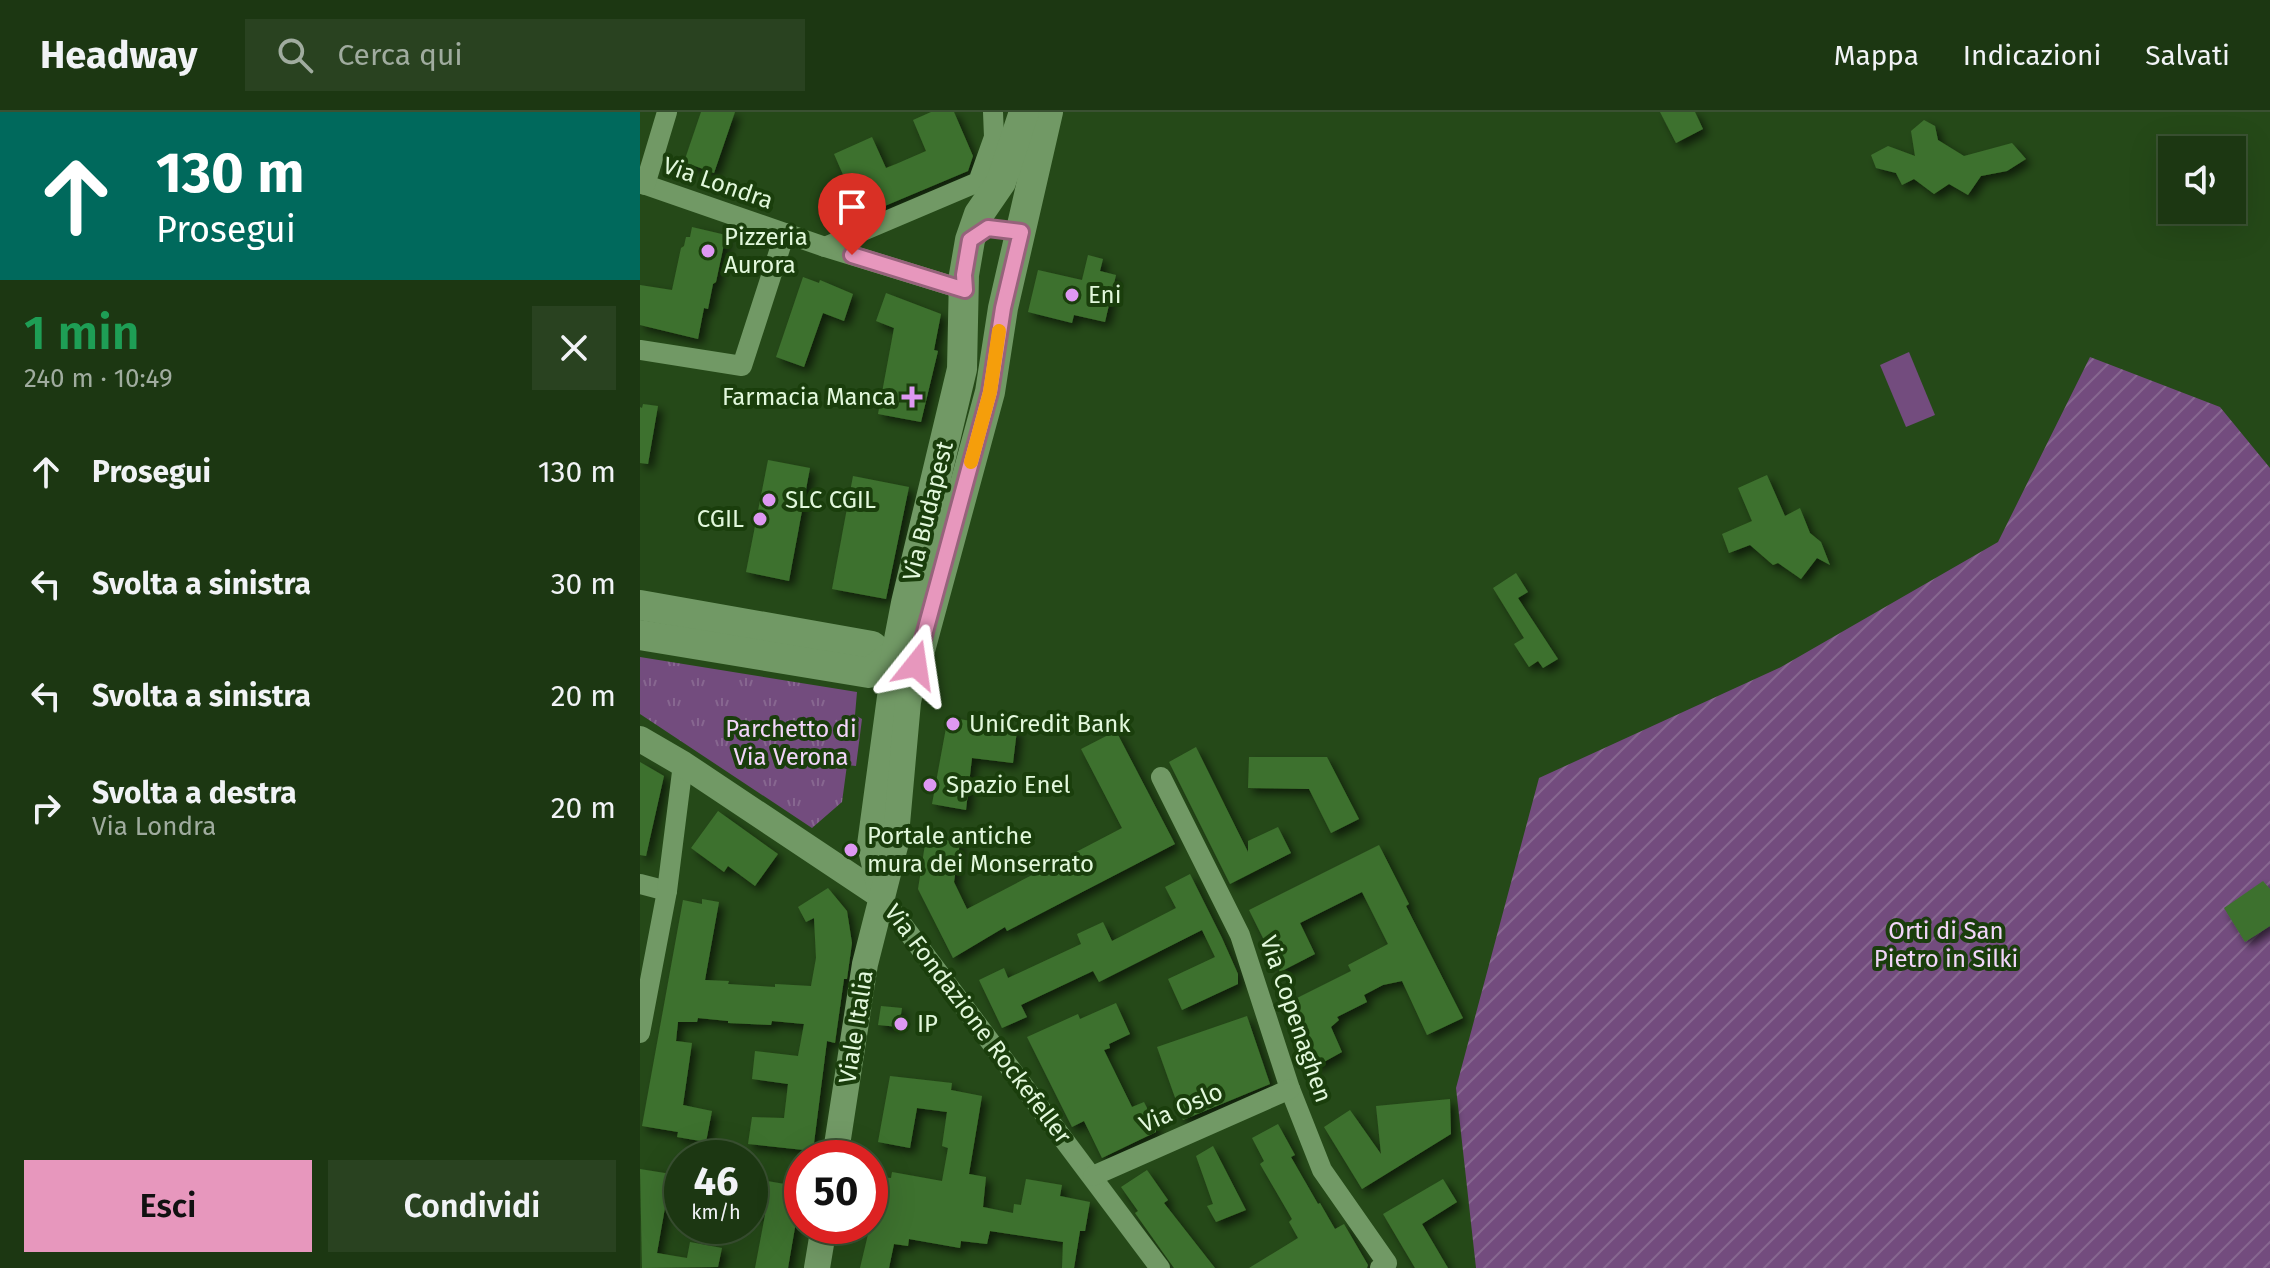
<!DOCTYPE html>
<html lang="it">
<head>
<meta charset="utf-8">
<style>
  :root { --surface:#1c3712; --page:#294220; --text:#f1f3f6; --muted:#a0ac9f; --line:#3a5132; --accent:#e797bd }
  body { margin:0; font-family:"Fira Sans",sans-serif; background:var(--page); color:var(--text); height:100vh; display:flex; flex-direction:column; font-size:30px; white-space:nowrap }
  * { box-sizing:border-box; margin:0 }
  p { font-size:26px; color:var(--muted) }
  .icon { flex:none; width:44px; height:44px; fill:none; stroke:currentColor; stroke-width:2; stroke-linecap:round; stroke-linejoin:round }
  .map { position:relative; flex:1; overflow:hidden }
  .details { display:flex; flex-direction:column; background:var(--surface); width:640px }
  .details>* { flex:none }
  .top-card { background:#00695c; color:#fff; overflow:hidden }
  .fabs { position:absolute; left:1518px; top:24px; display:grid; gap:16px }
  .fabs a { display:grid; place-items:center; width:88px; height:88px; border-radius:0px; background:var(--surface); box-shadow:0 8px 32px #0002,0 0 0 2px var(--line); font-size:40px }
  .speed { position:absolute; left:24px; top:1028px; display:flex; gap:16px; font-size:40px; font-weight:700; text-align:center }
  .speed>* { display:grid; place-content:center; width:104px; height:104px; border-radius:50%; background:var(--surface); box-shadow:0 8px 32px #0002,0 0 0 2px var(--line); line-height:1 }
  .speed small { font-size:20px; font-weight:400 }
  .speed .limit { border:12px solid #d22; background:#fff; color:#111 }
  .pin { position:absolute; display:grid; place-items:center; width:68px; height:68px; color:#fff; margin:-82px -34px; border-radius:50% 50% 50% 0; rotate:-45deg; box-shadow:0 0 8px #0007 }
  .pin .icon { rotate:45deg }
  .me { position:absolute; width:88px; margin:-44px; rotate:15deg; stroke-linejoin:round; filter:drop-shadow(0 0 6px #0008) }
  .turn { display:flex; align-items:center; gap:28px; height:168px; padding:0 24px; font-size:36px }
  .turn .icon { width:104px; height:104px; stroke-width:2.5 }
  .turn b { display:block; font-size:56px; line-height:68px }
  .round { display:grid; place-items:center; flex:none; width:84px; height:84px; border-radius:0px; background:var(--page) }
  .summary { display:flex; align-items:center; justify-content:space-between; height:136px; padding:0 24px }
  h1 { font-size:48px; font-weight:600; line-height:60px; color:#1e9e55 }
  .cta { display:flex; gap:16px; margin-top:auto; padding:16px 24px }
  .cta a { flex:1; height:92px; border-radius:0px; background:var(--accent); color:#111; font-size:32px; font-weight:600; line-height:92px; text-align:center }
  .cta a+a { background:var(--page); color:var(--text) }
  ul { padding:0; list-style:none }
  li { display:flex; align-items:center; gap:24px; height:112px; padding:0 24px }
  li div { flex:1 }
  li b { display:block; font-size:30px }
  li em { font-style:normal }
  header { display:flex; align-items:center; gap:48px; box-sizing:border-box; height:112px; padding:0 40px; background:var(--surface); border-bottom:2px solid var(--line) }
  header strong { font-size:38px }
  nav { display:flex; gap:44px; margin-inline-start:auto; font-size:28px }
  .search { width:560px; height:72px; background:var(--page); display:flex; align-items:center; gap:20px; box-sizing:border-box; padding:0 28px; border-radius:0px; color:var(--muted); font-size:30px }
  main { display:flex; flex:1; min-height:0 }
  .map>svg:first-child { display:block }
  .park { fill:url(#park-tufts) }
  .garden { fill:url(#garden-furrows) }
  .pitch { fill:#734c7e }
  .building { fill:#3e712e; filter:url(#shadow) }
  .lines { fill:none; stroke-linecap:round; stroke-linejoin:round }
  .minor { stroke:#719965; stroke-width:20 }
  .tertiary { stroke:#719965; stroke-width:26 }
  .secondary { stroke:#719965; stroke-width:30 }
  .route-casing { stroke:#96627b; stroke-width:20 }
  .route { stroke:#e797bd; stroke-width:14 }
  .slow { stroke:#f59e0b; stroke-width:14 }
  .poi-dot { fill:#de98f2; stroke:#1a3e0c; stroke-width:3 }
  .labels { text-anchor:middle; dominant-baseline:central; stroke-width:8; stroke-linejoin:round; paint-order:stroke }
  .street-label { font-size:24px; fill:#e2f8dc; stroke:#1a3e0c }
  .poi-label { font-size:24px; fill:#e2f8dc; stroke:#1a3e0c; text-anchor:start }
  .park-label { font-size:24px; fill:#f2d5fa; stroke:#1a3e0c }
</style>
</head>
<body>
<header>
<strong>Headway</strong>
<div class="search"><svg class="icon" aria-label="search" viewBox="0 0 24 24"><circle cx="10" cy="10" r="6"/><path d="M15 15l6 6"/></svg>Cerca qui</div>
<nav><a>Mappa</a><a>Indicazioni</a><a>Salvati</a></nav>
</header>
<main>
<section class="details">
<div class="top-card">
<div class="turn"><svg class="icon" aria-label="ahead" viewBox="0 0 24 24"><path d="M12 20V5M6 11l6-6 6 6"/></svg><div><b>130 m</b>Prosegui</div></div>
</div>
<div class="summary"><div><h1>1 min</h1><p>240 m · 10:49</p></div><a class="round"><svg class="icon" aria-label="close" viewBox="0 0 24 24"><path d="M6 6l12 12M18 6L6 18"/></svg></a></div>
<ul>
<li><svg class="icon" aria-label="ahead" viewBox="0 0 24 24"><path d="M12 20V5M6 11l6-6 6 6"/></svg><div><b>Prosegui</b></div><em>130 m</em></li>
<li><svg class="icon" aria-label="left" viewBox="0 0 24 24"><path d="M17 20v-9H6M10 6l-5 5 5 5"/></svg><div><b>Svolta a sinistra</b></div><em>30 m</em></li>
<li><svg class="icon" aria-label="left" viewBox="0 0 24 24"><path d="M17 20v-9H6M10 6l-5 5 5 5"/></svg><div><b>Svolta a sinistra</b></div><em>20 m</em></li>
<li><svg class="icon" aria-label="right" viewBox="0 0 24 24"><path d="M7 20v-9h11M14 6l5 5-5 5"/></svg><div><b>Svolta a destra</b><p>Via Londra</p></div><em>20 m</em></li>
</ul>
<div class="cta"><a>Esci</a><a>Condividi</a></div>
</section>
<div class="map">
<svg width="1630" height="1156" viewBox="0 0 1630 1156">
  <defs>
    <pattern id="park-tufts" width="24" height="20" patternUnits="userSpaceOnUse" patternTransform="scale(2)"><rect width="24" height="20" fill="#734c7e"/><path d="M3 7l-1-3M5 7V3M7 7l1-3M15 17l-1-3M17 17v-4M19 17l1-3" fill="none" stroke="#876790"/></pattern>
    <pattern id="garden-furrows" width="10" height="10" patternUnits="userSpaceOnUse" patternTransform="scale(2)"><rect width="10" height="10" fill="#734c7e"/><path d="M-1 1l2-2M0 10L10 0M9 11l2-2" fill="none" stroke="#876790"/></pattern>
    <filter id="shadow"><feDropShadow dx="5" dy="5" stdDeviation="4" flood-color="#0009"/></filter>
  </defs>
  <rect width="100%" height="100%" fill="#254918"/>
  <path class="park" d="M0,545l217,35 -2,23 7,4 -6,47 -9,-1 -5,37 -30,26 -172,-114z"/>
  <path class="garden" d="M1450,245l130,50 50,61v800h-794l-20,-180 83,-310 242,-111 217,-125z"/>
  <path class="pitch" d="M1269,240l26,63 -29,12 -26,-62z"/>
  <g class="building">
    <path d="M61,0h34l-21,61 -30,-11z"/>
    <path d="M291,0h23l19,44 -5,15 -107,45 -27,-62 38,-17 14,31 10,-4 30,-13 -13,-31z"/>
    <path d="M1020,0h35l8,17 -27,14z"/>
    <path d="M1284,8l11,6 3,14 26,16 48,-13 14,16 -19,12 -26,5 -13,19 -19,-11 -15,10 -20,-15 -12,6 -6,-12 -20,-5 -5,-13 17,-9 27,10 -4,-25z"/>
    <path d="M52,115l34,8 -10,47 -3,2 -5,25 -4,-1 -6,31 -58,-14v-40l32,5 9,-42 3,-2 2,-9h4z"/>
    <path d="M448,143l15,4 -3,12 16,4 -11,47 -31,-7 -2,8 -44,-11 10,-42 44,10z"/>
    <path d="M163,165l16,6 1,-3 33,14 -9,27 -21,-8 -19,54 -28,-10z"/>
    <path d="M246,181l55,21 -7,36 4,1 -17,71 -43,-8 16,-86 -18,-7z"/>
    <path d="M3,292l15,2 -10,58 -8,-1v-56l2,1z"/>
    <path d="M128,348l42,8 -21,113 -43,-9z"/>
    <path d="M1127,363l18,41 15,-8 10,25 11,9 9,23 -13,-7 -16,21 -23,-16 -5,2 -23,-20 -21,8 -7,-19 30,-13 -14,-33z"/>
    <path d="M213,364l56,11 -23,112 -54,-10z"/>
    <path d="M876,461l12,19 -10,6 40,61 -15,9 -5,-7 -9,6 -15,-23 10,-6 -31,-50z"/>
    <path d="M308,605l34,6v3l35,4 -4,33 -41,-5 -6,52 -34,-6z"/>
    <path d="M476,619l59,113 -168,87 -2,-4 -52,31 -35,-69 8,-51 34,4 -6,40 13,27 155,-81 -41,-79z"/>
    <path d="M556,635l52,105v-11l30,-14 13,26 -61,31 -61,-122z"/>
    <path d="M609,645h78l32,62 -28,14 -22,-44 -61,-1z"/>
    <path d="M0,650l24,14 -18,80 -6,-1z"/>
    <path d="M78,699l60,43 -23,32 -27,-20 -4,6 -33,-24z"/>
    <path d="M739,733l30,59 -3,2 57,112 -36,17 -25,-54 -19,4 -19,10 3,7 -30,15 2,3 -8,7 11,25 -29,16 -32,-62 70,-35 -3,-6 40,-21 -26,-52 -62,31 15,31 -35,18 -31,-62z"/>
    <path d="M550,762l32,64 16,36v10l-56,26 -14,-31 47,-22 -13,-27 -103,52 -6,-11 -72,34 6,12 -25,11 -23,-48 25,-12 4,10 73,-34 -4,-10 26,-12 9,19 64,-33 -11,-21z"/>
    <path d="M1623,769l7,8v37l-25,16 -21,-34z"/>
    <path d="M188,776l19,23 5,32 -5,36h-3l-9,64 -8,-2 -14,110 -65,-7 4,-27 32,1 4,-34 -36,-5 3,-28 43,5 6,-32 -32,-3 -1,4 -43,-2v-2l-30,-3 -1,4h-19l-2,19 16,2 -9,62 29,6 -6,31 -29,-5 1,-5 -36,-6 41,-226 19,4v-5l17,3 -14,78 24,1 -1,3 47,3v-3l36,2 5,-28 -2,-40 -8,4 -8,-15z"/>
    <path d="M476,891l14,31 -21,10 1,4 -6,2 28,57 12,-5 12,24v6l-54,26 -18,-37 -12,6 -45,-90 51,-23 2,5z"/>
    <path d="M241,894l21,2 -3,19 -21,-2z"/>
    <path d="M607,904l23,68 -87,36 -26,-73z"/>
    <path d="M250,964l62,7 -1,7 31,6 -13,78 17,3 -3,30 30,6 1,-9 7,1 5,-26 36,6 -2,11 30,6 -5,29h-5l-6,37h-12l1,-26 -73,-11 -3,13 -26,-3 -1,7 -51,-9 -1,7 -14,-2 -5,24h-29l10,-42v-50l21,2 1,-6 50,9 6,-33 -6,-2 5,-34 -30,-4 -7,40 -32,-6z"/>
    <path d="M810,987l1,35 -89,55 -38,-62 26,-17 31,44 -5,-48z"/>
    <path d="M638,1012l17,31 -4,2 27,47 2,-1 15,26 9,-5 24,41 -1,3h-118l49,-30 -9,-16 3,-3 -32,-55 4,-3 -12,-23z"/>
    <path d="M573,1034l33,64 -30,12 -9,-16 6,-2 -17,-48z"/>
    <path d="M0,1057l31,5 -14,79 30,5 3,-16 32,6 -4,19 -76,1z"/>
    <path d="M507,1058l21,30 -4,3 51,65h-41l-39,-55 3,-2 -17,-24z"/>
    <path d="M110,1066l52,9 -14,81h-33l10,-53 -15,-3z"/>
    <path d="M803,1067l14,23 -35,22 26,44h-33l-32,-54z"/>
  </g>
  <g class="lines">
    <g class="minor">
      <path d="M0,71l185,64 140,43"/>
      <path d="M5,73l22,-73"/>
      <path d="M185,135l153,-65 16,-45 -1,-25"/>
      <path d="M0,238l102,16 43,-133"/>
      <path d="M521,665l79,158 50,154 32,81 65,93 -7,5"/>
      <path d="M0,772l27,7"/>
      <path d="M241,784l279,372"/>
      <path d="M0,921l27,-142 16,-127"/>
      <path d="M453,1064l197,-87"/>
    </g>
    <g class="tertiary">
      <path d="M0,627l43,25 198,132"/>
      <path d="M241,781l-11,-48 25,-185"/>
      <path d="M195,1046l30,-194 30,-118 13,-144 8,-37"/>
      <path d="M177,1156l7,-42"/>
    </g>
    <g class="secondary">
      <path d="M0,493l232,41 15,13 29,6 74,-273 13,-84 45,-196"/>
      <path d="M0,523l229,38 18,-14"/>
      <path d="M255,548l11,-57 56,-234 2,-94 6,-35 9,-26 22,-32 23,-70"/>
    </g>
  </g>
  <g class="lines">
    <defs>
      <path id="route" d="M212,143l113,35 -1,-15 6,-35 18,-12 33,4 -18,76 -13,84 -74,273"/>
    </defs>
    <use href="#route" class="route-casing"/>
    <use href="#route" class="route"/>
    <path class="slow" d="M331,350l19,-70 9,-61"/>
  </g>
  <g class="poi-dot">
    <circle cx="68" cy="139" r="8"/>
    <circle cx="432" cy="183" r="8"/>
    <path d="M268 273h8v8h8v8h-8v8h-8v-8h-8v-8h8z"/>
    <circle cx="129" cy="388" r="8"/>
    <circle cx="120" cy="407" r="8"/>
    <circle cx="313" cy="612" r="8"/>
    <circle cx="290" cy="673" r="8"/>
    <circle cx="211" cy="738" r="8"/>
    <circle cx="261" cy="912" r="8"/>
  </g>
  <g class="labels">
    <g class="street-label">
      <text transform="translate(78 71) rotate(19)">Via Londra</text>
      <text transform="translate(288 399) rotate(-76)">Via Budapest</text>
      <text transform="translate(656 907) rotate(71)">Via Copenaghen</text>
      <text transform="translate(338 912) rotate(53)">Via Fondazione Rockefeller</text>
      <text transform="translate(216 915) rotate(-81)">Viale Italia</text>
      <text transform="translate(541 996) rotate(-24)">Via Oslo</text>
    </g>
    <g class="poi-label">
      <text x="84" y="125">Pizzeria<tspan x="84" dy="28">Aurora</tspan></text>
      <text x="448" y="183">Eni</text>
      <text x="256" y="285" text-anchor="end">Farmacia Manca</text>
      <text x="145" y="388">SLC CGIL</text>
      <text x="104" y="407" text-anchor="end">CGIL</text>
      <text x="329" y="612">UniCredit Bank</text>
      <text x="306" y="673">Spazio Enel</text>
      <text x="227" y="724">Portale antiche<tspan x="227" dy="28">mura dei Monserrato</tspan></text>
      <text x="277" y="912">IP</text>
    </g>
    <g class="park-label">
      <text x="151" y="617">Parchetto di<tspan x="151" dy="28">Via Verona</tspan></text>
      <text x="1306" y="819">Orti di San<tspan x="1306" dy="28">Pietro in Silki</tspan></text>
    </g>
  </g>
</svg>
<div class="fabs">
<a><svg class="icon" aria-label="sound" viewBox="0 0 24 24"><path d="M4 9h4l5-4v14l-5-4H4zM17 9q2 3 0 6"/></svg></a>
</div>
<div class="speed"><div>46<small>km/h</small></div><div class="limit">50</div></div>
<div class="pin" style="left:212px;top:143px;background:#d93025"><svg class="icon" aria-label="arrive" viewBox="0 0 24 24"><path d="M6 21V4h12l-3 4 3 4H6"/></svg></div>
<svg class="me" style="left:276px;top:553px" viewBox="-20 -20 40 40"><path d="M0-17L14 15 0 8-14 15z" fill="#e797bd" stroke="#fff" stroke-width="4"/></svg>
</div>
</main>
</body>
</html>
